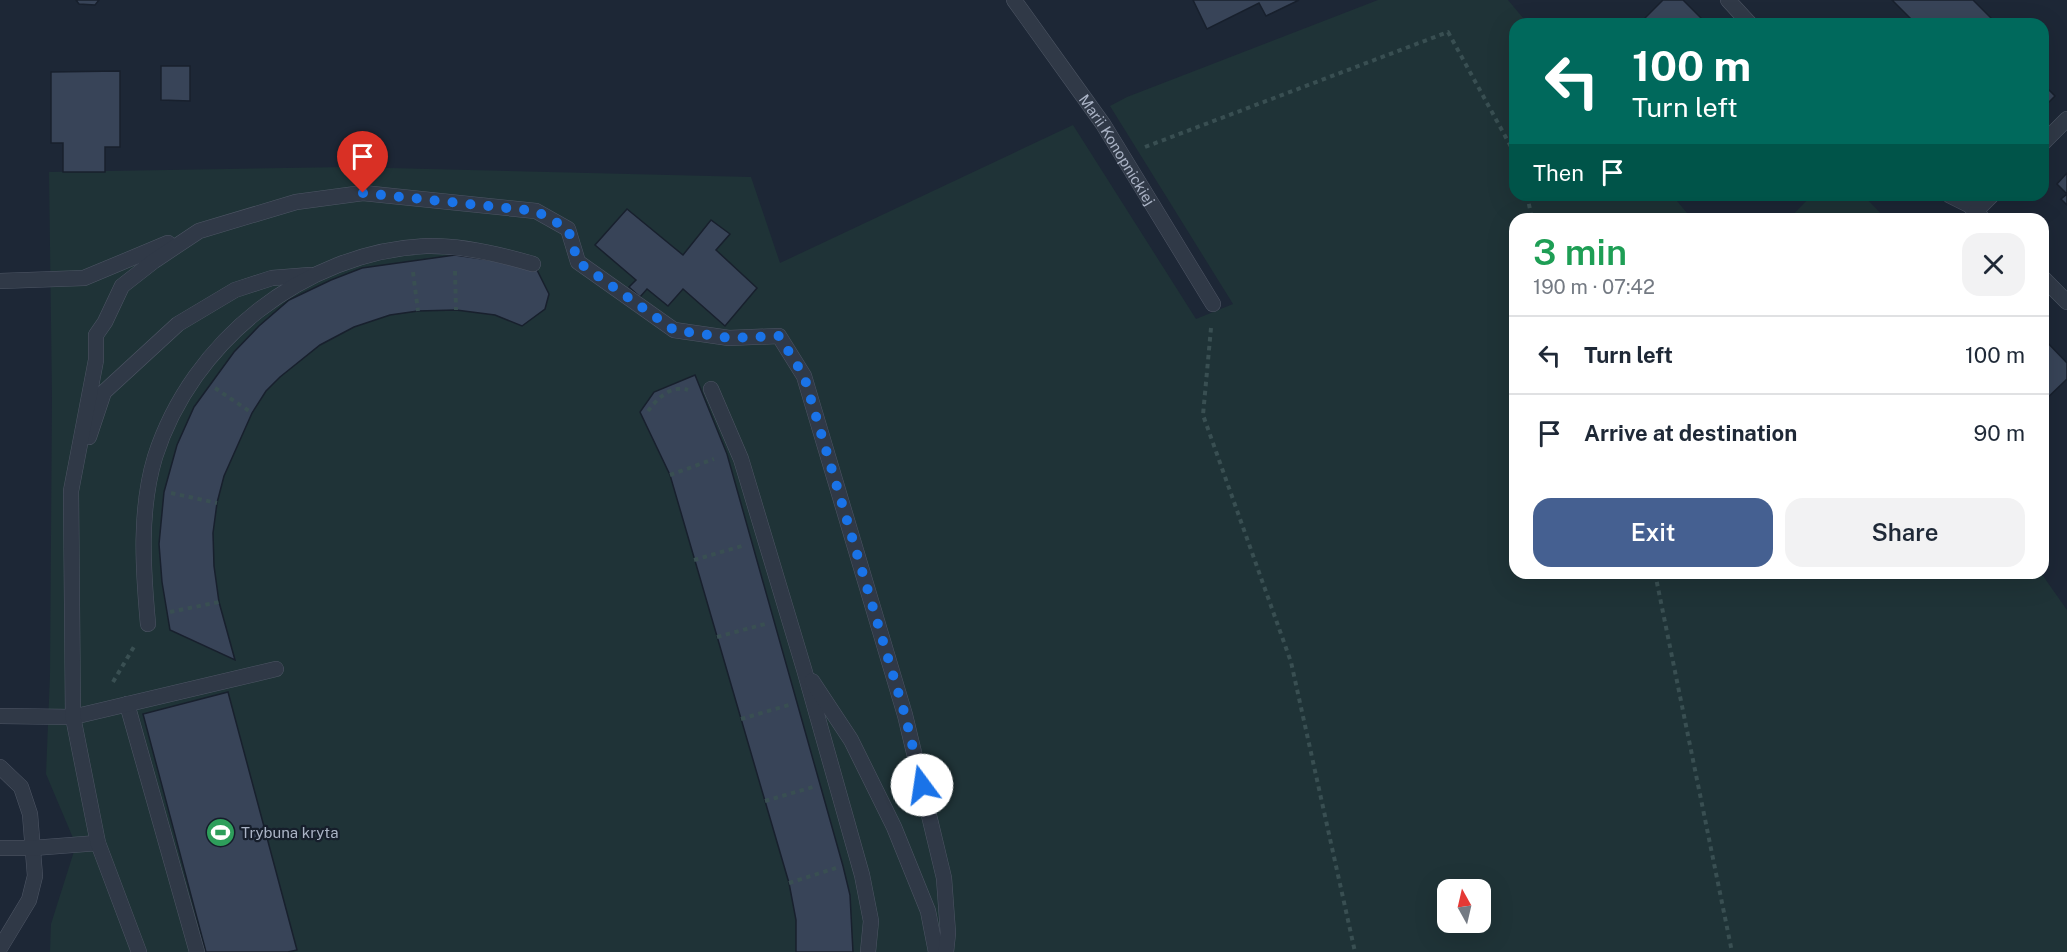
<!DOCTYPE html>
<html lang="en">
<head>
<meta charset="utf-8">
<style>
  :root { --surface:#fff; --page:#f2f2f3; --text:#1f2937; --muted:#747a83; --line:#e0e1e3; --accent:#456091 }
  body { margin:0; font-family:"Public Sans",sans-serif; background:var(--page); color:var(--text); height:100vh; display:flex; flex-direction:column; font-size:22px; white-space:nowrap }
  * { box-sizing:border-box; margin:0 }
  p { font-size:20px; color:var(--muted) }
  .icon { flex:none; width:33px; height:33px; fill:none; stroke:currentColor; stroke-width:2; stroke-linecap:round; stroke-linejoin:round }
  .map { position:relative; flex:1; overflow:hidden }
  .side { position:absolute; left:1509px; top:213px; width:540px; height:366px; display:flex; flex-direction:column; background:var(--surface); border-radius:18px; box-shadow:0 6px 24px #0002 }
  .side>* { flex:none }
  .guide { position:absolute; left:1509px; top:18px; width:540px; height:183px; border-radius:18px; box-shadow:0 6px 24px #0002; background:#00695c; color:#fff; overflow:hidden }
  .needle { width:39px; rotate:352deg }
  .buttons { position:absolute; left:1437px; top:879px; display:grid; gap:12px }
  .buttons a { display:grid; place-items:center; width:54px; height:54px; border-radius:12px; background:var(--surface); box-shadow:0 6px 24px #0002; font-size:30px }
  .pin { position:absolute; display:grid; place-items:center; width:51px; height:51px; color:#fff; margin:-62px -26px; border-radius:50% 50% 50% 0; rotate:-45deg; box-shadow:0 0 6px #0007 }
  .pin .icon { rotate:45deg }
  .me { position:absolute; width:66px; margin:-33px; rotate:346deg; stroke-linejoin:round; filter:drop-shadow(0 0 4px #0008) }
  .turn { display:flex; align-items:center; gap:21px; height:126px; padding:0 24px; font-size:27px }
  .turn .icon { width:78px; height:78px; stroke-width:2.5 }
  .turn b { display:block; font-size:42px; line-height:51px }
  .then { display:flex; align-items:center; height:57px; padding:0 24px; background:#0003; gap:12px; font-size:22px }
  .round { display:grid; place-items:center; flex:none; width:63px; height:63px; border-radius:18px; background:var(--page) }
  .overview { display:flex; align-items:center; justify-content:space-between; height:102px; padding:0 24px }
  h1 { font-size:36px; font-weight:600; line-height:45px; color:#1e9e55 }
  .primary-button { display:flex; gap:12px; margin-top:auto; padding:12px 24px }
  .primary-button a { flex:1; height:69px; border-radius:18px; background:var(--accent); color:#fff; font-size:24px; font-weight:600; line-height:69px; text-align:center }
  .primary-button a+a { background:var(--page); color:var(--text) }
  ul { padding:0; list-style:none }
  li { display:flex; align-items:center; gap:18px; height:78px; padding:0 24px; border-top:2px solid var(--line) }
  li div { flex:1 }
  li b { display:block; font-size:22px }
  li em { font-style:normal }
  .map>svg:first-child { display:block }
  .green { fill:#1f3337; fill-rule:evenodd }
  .building { fill:#384458; stroke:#18202d; stroke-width:1.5 }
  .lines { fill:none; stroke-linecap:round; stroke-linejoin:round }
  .lane-casing { stroke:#4e5665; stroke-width:16 }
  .path { stroke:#394f52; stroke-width:4; stroke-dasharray:4.5 4.5; stroke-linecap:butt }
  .lane { stroke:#303947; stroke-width:15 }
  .route { stroke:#1a73e8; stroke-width:10; stroke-dasharray:0 18 }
  .labels { text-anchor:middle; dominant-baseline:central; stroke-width:4.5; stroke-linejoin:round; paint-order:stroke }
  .street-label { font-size:15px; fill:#aab3c5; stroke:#161e2b }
  .poi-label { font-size:15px; fill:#aab3c5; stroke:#161e2b; text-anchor:start }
</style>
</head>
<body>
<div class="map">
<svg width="2067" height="952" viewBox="0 0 2067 952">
  <rect width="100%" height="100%" fill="#1d2736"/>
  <g class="green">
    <path d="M1378,0h130l20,24h-13v171h157l20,24h-177v354h526l26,37v342h-2017l1,-28 25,-79 -30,-71 4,-99 2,-279 -3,-224 299,-5 403,10 29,86 293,-138 123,194 37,-15 -123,-198 17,-9zM1448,890h32v32h-32z"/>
    <path d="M1812,195h51l23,24h-97z"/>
  </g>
  <g class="building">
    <path d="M76,0h23l-4,5 -16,-1z"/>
    <path d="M1193,0h106l-33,16 -7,-13 -52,26z"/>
    <path d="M1663,0h20l24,24h-68z"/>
    <path d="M1892,0h81l24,24h-81z"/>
    <path d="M161,66h29v35l-29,-1z"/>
    <path d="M120,71v76h-15v25h-42v-29h-12v-71z"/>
    <path d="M2043,84l12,12 -12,12z"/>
    <path d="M2067,173v32l-6,-6 6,-5 -10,-10z"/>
    <path d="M627,209l56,46 28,-35 19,14 -14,16 41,38 -32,38 -42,-37 -15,17 -21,-17 -7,8 -11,-10 7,-7 -41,-35z"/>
    <path d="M455,255l49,7 33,8 12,24 -4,15 -23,17 -27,-11 -39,-5 -38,1 -28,4 -36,12 -34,18 -40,32 -14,14 -14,22 -28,63 -7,27 -4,30 1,33 5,36 16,58 -65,-30 -8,-48 -3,-38 5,-52 13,-47 17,-38 40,-55 25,-26 30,-26 42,-20 31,-12z"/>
    <path d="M2043,338l24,25v16l-24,23z"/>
    <path d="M695,375l32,79 116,412 7,29 3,57h-57v-32l-7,-37 -24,-82 -95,-326 -30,-63 14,-20z"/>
    <path d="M228,692l69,258 -9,2h-82l-63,-238z"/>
  </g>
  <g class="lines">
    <defs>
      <g id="lane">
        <path id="s1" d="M1014,0l89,124 110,180"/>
        <path d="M1728,0l22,24"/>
        <path d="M2043,143l24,-24"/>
        <path d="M1949,195l20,10 14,14"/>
        <path d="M1976,211l16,-16"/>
        <path d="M2043,278l24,24"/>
        <path d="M0,281l84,-3 84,-35"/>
        <path d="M711,389l30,70 63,210 58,206 9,46 -3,31"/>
        <path d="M89,437l15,-45 74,-68 57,-34 37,-12 38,-3"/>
        <path d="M148,624c-5,-55 -9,-114 7,-167 37,-116 149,-205 271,-211 36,-1 73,8 107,18"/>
        <path d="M812,681l39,59 43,87 34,84 8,41"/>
        <path d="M127,704l70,248"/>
        <path d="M0,716l73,1 203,-48"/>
        <path d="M0,767l21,20 9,27 5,62 -6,24 -29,48"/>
        <path d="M0,848h33l65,-5"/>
        <path d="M139,952l-41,-109 -25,-126 -2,-226 25,-131v-25l9,-13 17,-36 32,-25 45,-30 97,-29 67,-9 173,18 32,18 10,33 96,68 55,8 50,-2 25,40 101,339 39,163 4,55 -2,19"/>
      </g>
    </defs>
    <use href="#lane" class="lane-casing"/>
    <g class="path">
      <path d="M1145,147l303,-115 67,122"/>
      <path d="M1527,195l5,24"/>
      <path d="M455,271l1,39"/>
      <path d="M413,272l5,39"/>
      <path d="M1211,328l-8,87 88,247 64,290"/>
      <path d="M215,388l37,25"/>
      <path d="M648,411c9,-12 23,-27 40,-21"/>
      <path d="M670,475l44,-16"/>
      <path d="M171,493l46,10"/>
      <path d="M694,560l48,-14"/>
      <path d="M1655,573l77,379"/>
      <path d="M170,612l49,-10"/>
      <path d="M717,637l48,-13"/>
      <path d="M113,682l22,-37"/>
      <path d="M741,719l48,-14"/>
      <path d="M765,801l48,-14"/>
      <path d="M789,883l47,-15"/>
    </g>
    <use href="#lane" class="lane"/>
  </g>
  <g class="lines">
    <path class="route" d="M363,193l173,18 32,18 10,33 96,68 55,8 50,-2 25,40 101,339 17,70"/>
  </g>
  <defs>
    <symbol id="stadium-disc" viewBox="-11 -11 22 22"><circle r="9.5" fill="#2e9e5b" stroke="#161e2b"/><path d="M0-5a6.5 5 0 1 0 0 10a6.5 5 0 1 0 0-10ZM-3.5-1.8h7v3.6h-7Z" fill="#fff"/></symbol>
  </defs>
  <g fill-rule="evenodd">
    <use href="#stadium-disc" x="204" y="816" width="33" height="33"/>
  </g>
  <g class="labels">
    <g class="street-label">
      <text stroke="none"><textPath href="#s1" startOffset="182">Marii Konopnickiej</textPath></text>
    </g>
    <g class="poi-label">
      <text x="241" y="832">Trybuna kryta</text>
    </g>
  </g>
</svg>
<div class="buttons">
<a><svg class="needle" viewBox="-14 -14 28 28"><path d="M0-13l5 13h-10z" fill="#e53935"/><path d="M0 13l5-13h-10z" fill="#747a83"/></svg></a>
</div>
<div class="pin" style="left:363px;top:193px;background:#d93025"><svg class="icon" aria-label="arrive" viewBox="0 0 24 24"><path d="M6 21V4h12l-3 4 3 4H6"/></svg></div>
<svg class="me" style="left:922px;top:785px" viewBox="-20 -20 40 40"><circle r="19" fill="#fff"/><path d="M0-13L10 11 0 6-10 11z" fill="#1a73e8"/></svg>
<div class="guide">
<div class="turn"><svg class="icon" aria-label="left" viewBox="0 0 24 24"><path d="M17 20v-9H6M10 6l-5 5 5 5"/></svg><div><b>100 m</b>Turn left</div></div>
<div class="then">Then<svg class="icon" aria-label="arrive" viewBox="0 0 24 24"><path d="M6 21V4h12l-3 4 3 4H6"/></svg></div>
</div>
<section class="side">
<div class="overview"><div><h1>3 min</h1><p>190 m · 07:42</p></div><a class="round"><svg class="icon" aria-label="close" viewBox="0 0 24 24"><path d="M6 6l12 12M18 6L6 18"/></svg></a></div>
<ul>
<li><svg class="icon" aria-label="left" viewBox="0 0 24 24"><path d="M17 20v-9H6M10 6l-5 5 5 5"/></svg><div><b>Turn left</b></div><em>100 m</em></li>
<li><svg class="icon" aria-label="arrive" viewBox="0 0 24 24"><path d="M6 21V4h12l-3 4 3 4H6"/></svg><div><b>Arrive at destination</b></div><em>90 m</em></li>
</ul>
<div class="primary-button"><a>Exit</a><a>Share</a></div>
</section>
</div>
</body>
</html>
